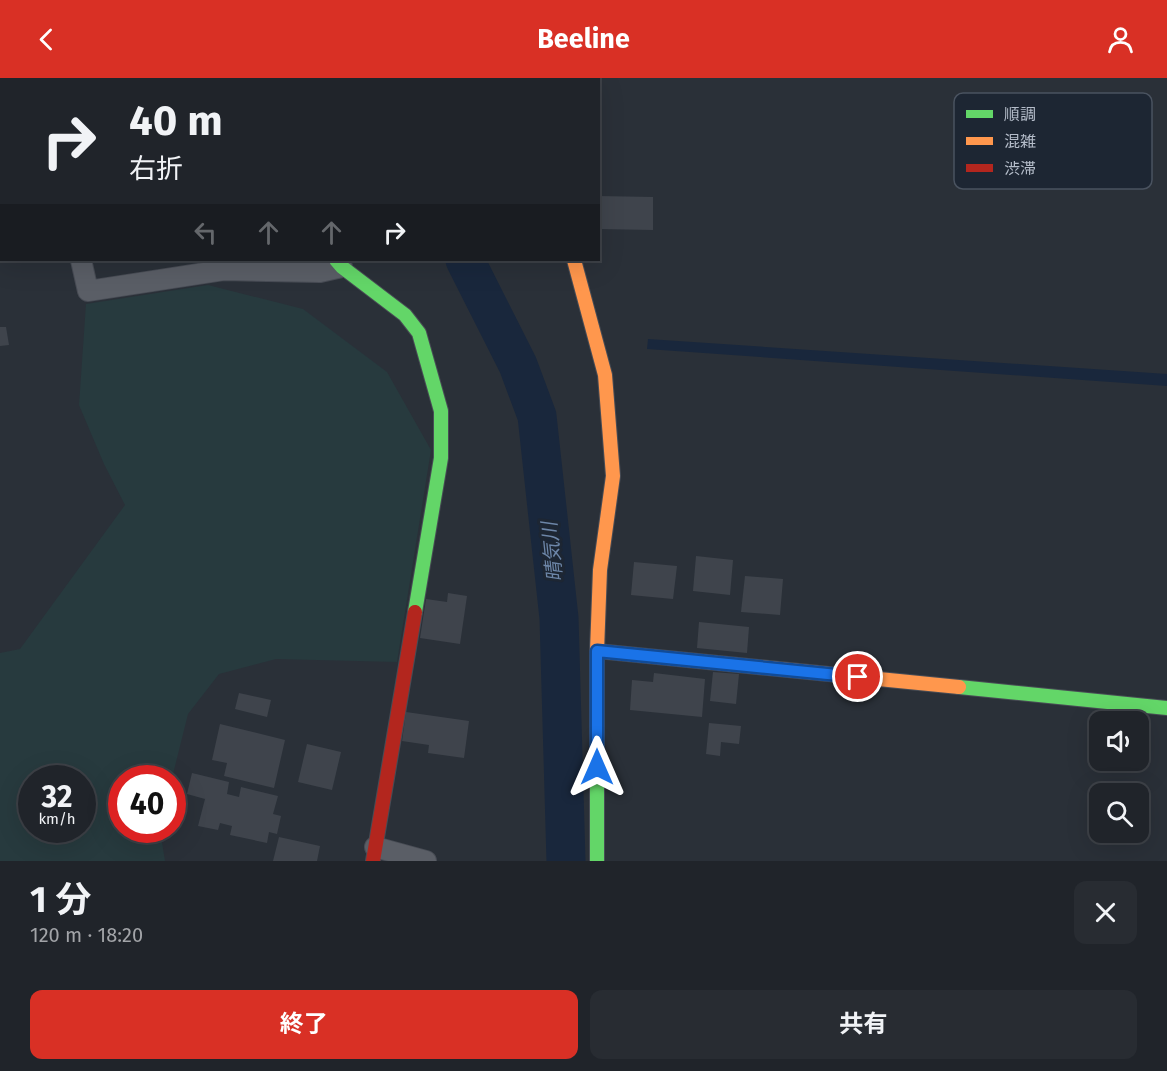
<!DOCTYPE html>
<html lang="ja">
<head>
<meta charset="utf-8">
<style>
  :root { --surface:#20242a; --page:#282c32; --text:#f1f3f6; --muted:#a2a4a8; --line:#3d4147; --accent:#d93025 }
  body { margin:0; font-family:"Fira Sans","Noto Sans JP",sans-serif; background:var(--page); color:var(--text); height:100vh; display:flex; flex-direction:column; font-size:22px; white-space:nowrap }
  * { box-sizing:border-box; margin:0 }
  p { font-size:20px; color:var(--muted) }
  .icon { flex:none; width:33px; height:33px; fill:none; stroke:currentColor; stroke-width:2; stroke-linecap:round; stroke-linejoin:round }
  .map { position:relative; height:783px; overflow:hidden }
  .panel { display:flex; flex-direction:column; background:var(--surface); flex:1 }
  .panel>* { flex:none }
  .banner { position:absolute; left:0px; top:0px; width:600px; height:183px; box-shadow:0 6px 24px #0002,0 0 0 2px var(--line); background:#20242a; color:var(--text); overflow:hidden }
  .buttons { position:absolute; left:1089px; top:633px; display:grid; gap:12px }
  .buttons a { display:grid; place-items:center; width:60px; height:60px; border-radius:12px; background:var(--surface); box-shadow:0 6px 24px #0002,0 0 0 2px var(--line); font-size:30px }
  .speed { position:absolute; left:18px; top:687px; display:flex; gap:12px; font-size:30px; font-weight:700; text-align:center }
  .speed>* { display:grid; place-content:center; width:78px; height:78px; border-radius:50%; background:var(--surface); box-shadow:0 6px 24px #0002,0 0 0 2px var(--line); line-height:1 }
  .speed small { font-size:15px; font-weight:400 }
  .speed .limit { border:9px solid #d22; background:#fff; color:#111 }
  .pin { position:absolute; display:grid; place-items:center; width:51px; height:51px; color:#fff; margin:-26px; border:3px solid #fff; border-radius:50%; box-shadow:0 2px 6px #0007 }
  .me { position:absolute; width:66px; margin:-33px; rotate:0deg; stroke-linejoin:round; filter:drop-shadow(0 0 4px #0008) }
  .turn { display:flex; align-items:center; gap:21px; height:126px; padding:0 30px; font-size:27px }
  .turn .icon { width:78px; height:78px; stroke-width:2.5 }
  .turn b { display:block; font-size:42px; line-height:51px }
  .lanes { display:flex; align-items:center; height:57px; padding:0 30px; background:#0003; justify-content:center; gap:30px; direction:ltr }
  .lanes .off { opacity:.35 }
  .round { display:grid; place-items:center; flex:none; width:63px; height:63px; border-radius:12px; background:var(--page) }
  .overview { display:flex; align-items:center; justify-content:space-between; height:102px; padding:0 30px }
  h1 { font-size:36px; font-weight:700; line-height:45px }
  .primary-button { display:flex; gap:12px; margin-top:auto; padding:12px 30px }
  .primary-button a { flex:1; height:69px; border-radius:12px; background:var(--accent); color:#fff; font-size:24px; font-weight:700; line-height:69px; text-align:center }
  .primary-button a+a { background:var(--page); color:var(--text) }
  header { display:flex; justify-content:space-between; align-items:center; height:78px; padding:0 30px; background:var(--accent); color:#fff; font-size:27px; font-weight:700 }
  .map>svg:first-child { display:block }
  .green { fill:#273a3e; fill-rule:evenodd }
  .water { fill:#19273c }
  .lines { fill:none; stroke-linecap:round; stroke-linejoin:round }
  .river { stroke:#19273c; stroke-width:39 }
  .building { fill:#3f444c }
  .street-casing { stroke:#484c55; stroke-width:22 }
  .fast-casing { stroke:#484c55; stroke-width:16 }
  .slow-casing { stroke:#484c55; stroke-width:16 }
  .jam-casing { stroke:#484c55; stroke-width:16 }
  .street { stroke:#5a5e66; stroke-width:20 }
  .fast { stroke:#63d668; stroke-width:14 }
  .slow { stroke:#ff974d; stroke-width:14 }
  .jam { stroke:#b3261e; stroke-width:14 }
  .route-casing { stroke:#114b97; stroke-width:15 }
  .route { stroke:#1a73e8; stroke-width:10 }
  .labels { text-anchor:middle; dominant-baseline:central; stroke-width:6; stroke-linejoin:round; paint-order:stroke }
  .water-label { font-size:20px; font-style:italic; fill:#6d86a8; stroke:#1d2633 }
  .key { fill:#1d2633; stroke:#4a5360; stroke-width:1.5 }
  .key-label { font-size:16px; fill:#b4bcc9 }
</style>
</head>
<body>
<header><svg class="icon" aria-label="back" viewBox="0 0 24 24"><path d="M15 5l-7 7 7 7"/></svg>Beeline<svg class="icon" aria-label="person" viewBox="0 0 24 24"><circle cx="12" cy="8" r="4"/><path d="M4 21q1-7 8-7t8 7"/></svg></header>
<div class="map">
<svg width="1167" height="783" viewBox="0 0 1167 783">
  <rect width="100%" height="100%" fill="#2a3038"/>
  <path class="green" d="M208,207l95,24 84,63 44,78 -34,212 -121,-3 -57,15 -31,40 -16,64h-50v52h38l5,31h-165v-208l20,-4 105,-144 -21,-41 -25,-59 7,-101zM32,700h50v52h-50z"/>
  <path class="water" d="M648,261l519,35v12l-520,-37z"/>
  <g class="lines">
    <g class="river">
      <path d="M329,0l2,2"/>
      <path d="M465,182l53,105 19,51 22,202 7,243"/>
    </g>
  </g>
  <g class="building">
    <path d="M598,118l55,1v33l-55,-1z"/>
    <path d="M0,249h6l3,18 -9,1z"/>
    <path d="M696,478l37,4 -3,35 -37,-4z"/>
    <path d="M634,484l43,4 -4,33 -42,-4z"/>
    <path d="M745,498l38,3 -3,36 -39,-3z"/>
    <path d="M448,515l19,3 -7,48 -40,-6 6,-39 21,3z"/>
    <path d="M699,544l50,5 -2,26 -50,-5z"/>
    <path d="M713,594l26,2 -3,30 -26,-3z"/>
    <path d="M654,595l51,6 -3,38 -72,-7 2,-30 21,2z"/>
    <path d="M239,615l32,7 -4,17 -32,-8z"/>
    <path d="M406,634l63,9 -5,37 -36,-5 1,-8 -27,-4z"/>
    <path d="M709,645l32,3 -2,18 -18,-2 -1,14 -14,-2z"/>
    <path d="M220,646l65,16 -11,48 -50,-12 3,-13 -15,-3z"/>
    <path d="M307,666l34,8 -9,38 -34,-8z"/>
    <path d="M192,695l37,9 -2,12 12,3 2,-10 37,9 -5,18 8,2 -4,18 -8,-2 -2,11 -37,-8 2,-9 -12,-3 -2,7 -20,-4 7,-27 -18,-5z"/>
    <path d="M279,759l41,9 -3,15h-44z"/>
  </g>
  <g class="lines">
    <defs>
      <g id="street">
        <path d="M251,0l1,2"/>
        <path d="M81,182l7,31 136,-21 96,2 22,-5"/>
        <path d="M375,769l51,14"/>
      </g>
      <g id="fast">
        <path d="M573,0v2"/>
        <path d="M336,182l6,7 63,48 14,18 22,78v47l-26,154"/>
        <path d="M959,609l208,21"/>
        <path d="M597,655v128"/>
      </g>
      <g id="slow">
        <path d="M574,182l31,115 8,101 -13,94 -3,81v82"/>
        <path d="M597,573l362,36"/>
      </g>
      <path id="jam" d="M373,783l42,-249"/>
    </defs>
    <use href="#street" class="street-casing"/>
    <use href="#fast" class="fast-casing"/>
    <use href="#slow" class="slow-casing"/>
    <use href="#jam" class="jam-casing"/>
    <use href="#street" class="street"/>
    <use href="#fast" class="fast"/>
    <use href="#slow" class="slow"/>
    <use href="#jam" class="jam"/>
  </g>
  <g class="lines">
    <defs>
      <path id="route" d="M597,689v-116l261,26"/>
    </defs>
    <use href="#route" class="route-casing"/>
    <use href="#route" class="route"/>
  </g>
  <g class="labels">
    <g class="water-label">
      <text transform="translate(552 474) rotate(-96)">晴気川</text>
    </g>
  </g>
  <rect x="954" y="15" width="198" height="96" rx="9" class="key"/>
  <rect x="966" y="32" width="27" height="8" fill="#63d668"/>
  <rect x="966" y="59" width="27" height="8" fill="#ff974d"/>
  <rect x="966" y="86" width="27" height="8" fill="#b3261e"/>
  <g class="key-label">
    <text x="1004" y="42">順調</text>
    <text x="1004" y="69">混雑</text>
    <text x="1004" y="96">渋滞</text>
  </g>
</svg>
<div class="buttons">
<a><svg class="icon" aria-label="sound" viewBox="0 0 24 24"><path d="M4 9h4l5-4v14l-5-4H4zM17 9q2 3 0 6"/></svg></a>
<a><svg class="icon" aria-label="search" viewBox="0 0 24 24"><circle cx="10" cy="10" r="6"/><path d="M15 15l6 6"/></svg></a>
</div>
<div class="speed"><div>32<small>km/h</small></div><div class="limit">40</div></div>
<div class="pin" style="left:858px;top:599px;background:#d93025"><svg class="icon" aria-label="arrive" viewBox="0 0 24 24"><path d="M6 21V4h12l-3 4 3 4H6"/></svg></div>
<svg class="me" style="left:597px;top:689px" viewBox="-20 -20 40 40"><path d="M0-17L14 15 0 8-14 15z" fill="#1a73e8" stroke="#fff" stroke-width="4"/></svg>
<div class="banner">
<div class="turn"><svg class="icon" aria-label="right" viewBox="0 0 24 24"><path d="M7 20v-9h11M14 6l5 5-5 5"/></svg><div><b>40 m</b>右折</div></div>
<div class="lanes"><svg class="icon off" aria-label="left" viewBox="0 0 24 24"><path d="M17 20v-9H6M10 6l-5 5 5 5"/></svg><svg class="icon off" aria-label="ahead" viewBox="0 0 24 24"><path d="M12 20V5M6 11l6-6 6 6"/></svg><svg class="icon off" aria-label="ahead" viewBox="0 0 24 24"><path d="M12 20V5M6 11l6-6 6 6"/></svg><svg class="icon" aria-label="right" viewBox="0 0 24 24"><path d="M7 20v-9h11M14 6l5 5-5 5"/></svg></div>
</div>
</div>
<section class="panel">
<div class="overview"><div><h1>1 分</h1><p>120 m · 18:20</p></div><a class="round"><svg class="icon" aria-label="close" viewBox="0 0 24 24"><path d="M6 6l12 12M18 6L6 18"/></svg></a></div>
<div class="primary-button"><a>終了</a><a>共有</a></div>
</section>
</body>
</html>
